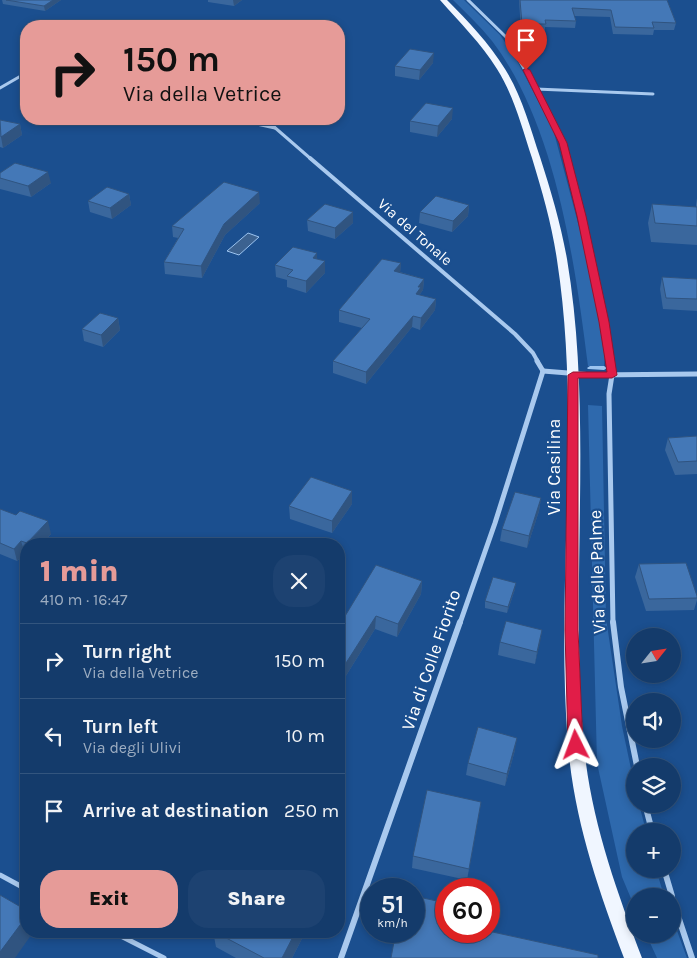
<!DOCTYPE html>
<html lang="en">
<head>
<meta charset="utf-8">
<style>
  :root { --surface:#143b6b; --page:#1d4271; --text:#f1f3f6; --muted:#9dadc1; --line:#33557e; --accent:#e69b98 }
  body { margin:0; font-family:Karla,sans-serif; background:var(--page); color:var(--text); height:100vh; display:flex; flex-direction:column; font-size:19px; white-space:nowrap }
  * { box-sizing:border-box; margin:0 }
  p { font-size:16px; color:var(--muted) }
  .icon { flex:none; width:28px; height:28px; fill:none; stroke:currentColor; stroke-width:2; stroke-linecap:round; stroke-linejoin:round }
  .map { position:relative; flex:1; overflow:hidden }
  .side { position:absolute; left:20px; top:538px; width:325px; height:400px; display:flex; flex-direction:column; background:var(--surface); border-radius:20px; box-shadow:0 2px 8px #0003,0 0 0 1px var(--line) }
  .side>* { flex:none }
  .banner { position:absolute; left:20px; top:20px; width:325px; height:105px; border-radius:20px; box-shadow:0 2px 8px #0003,0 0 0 1px var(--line); background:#e69b98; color:#111; overflow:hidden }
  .needle { width:32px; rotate:60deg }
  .controls { position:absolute; left:626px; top:628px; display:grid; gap:10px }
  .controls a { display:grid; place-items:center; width:55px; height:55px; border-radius:50%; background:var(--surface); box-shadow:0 2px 8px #0003,0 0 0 1px var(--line); font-size:25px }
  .speed { position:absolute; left:360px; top:878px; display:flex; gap:10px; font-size:25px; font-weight:700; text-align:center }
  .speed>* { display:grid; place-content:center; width:65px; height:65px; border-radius:50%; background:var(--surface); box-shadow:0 2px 8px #0003,0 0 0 1px var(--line); line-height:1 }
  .speed small { font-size:12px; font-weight:400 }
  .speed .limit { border:8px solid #d22; background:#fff; color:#111 }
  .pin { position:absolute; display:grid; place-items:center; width:42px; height:42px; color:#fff; margin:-51px -21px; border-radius:50% 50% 50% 0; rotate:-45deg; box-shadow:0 0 5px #0007 }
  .pin .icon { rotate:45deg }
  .me { position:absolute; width:55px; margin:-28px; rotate:357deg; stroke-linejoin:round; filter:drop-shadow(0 0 4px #0008) }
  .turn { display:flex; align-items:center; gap:18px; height:105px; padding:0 20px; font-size:22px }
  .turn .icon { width:65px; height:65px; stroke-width:2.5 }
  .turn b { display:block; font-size:35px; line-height:42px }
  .round { display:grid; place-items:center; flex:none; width:52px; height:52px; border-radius:20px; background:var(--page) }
  .overview { display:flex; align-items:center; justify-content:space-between; height:85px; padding:0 20px }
  h1 { font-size:30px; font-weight:800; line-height:38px; color:var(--accent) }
  .primary-button { display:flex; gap:10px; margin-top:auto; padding:10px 20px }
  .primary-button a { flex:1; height:58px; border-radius:20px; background:var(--accent); color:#111; font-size:20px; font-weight:800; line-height:58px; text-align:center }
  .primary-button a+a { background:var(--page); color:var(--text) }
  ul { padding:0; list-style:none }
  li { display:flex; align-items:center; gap:15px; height:75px; padding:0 20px; border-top:1px solid var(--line) }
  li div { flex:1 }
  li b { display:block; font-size:19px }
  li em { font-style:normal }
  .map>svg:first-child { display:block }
  .green { fill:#2e69ad }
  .water { fill:#3c6290; stroke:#9cc4f0 }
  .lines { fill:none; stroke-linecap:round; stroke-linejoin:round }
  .stream { fill:#9cc4f0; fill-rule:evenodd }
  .lane { stroke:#a9c9ee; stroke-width:5 }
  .street-far3 { stroke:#a9c9ee; stroke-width:3 }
  .street-far2 { stroke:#a9c9ee; stroke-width:4 }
  .street-far1 { stroke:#a9c9ee; stroke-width:5 }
  .street { stroke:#a9c9ee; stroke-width:6 }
  .primary { fill:#f0f6ff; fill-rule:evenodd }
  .wall { fill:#3a679d }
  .shaded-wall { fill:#305480 }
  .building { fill:#4478b7; stroke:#305480 }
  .route { fill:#e11d48; stroke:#92132f }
  .labels { text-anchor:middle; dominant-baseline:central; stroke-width:4.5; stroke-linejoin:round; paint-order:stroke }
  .far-street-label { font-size:15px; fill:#fff; stroke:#1b4f8f }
  .street-label { font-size:18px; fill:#fff; stroke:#1b4f8f }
</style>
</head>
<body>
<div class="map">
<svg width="697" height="958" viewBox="0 0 697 958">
  <rect width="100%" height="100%" fill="#1b4f8f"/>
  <g class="green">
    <path d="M453,0h11l36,35 14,20 39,74 34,128 18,96 -1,13h-16c-13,-103 -32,-241 -96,-325 -12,-15 -26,-28 -39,-41z"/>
    <path d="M588,405l14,1 4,212 16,108 13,62v16h4l7,27h-11v38h21l8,27h-29v12l-13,-31 -25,-114z"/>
    <path d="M673,920l14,38h-30l-11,-24h26z"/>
  </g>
  <path class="water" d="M248,233l11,4 -20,18 -12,-4z"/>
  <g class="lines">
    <path class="stream" d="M590,366h14l3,2 -3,2 -16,-1 -1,-1z"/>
    <g class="lane">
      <path d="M0,875l26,14"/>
      <path d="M111,931l53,27"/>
    </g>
    <g class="street-far3">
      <path d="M468,0l38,37 40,70 17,36 4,16"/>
      <path d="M0,88l26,-15"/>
      <path d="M536,89l117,5"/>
      <path d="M234,119l41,9"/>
      <path d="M265,119l46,40"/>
    </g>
    <g class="street-far2">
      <path d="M310,158l205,176 18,19 5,9"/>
      <path d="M567,158l37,164 6,40"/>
    </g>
    <g class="street-far1">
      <path d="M537,361l6,10"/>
      <path d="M610,361l2,14 -3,19 4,229"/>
      <path d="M543,371l50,4 104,-1"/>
      <path d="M460,623l35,-100 48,-152"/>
    </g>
    <g class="street">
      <path d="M613,622l8,65 16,79"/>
      <path d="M645,804l7,27"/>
      <path d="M664,869l8,27"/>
      <path d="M672,898l20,60"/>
      <path d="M341,958l119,-336"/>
    </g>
    <path class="primary" d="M440,0h7c21,21 42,43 58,69 17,27 25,58 35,88 11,34 21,68 27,102 27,161 2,325 17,487 7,74 32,143 58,212h-18c-26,-69 -50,-139 -56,-213 -13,-161 14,-324 -11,-485 -5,-35 -15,-69 -25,-102 -10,-30 -18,-62 -35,-89 -16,-26 -37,-46 -57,-69z"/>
  </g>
  <g class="wall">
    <path d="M2,0h59l-16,11 -42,-7z"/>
    <path d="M208,0h34l-8,6 -26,-4z"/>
    <path d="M519,0h148l9,23 -2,7h-20l-1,5 -40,-1 -3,-17 -36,-1 2,5 -1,7 -30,-1v5l-24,-1z"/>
    <path d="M433,63l-14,17 -24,-4v-10z"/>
    <path d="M452,119l-15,18 -27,-5v-11z"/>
    <path d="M0,120l20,4 2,11 -19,13 -3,-1z"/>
    <path d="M0,173l51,10 -20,14 -31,-8z"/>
    <path d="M129,194l2,11 -19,14 -22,-7 -2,-11z"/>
    <path d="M697,198v47l-46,-3 -3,-19 4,-19 44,3v-3z"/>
    <path d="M260,203l-35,32 -23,43 -37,-4 -1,-12 14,-24 -5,-1 -1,-11z"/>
    <path d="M469,205l-1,11 -16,16 -33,-9 1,-11z"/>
    <path d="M353,212v11l-18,16 -27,-8 -1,-11z"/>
    <path d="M317,253v6l8,2v12l-19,20 -19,-6v-7l-11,-3 -1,-12z"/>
    <path d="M401,263l-1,9 24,7 -1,11 -3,4v1l16,4 -1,11 -15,20 -8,-3 -46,57 -33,-11v-12l29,-33 -23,-6v-12z"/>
    <path d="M662,277l35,2v32l-34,-2 -3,-20z"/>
    <path d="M118,318l2,12 -17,17 -19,-6 -2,-12z"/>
    <path d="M697,436v38l-22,1 -10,-25 3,-12z"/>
    <path d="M541,498l-2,13 -12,37 -27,-7 2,-12z"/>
    <path d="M352,504l-20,29 -42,-14 -1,-13z"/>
    <path d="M0,509l51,25 -9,10h-16v10h-1l-8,7 -17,-7z"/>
    <path d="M639,564l58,32v4l-3,10 -48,1 -11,-34z"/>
    <path d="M422,581l-1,13 -24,43 -22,-8 -36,58v-61z"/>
    <path d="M515,589l-8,24 -22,-5v-7z"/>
    <path d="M542,630l-7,34 -37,-9 2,-13z"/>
    <path d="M515,750l-10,36 -39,-11 2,-12z"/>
    <path d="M481,802l-14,78 -55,-12 1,-12z"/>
    <path d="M213,931h93l-14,27h-56l-20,-11z"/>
  </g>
  <g class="shaded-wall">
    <path d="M53,0h8l-16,11 -1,-5z"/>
    <path d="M233,0h9l-8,6z"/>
    <path d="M434,53l-1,10 -14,17 1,-10z"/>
    <path d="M453,108l-1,11 -15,18 1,-11z"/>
    <path d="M20,124l2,11 -19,13 -2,-11z"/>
    <path d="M48,172l3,11 -20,14 -3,-11z"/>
    <path d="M259,192l1,11 -35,32 -23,43 -1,-12 23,-42z"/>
    <path d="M129,194l2,11 -19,14 -2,-11z"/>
    <path d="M469,205l-1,11 -16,16 1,-11z"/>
    <path d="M353,212v11l-18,16v-11z"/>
    <path d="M317,253v12l-4,-7z"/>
    <path d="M325,261v12l-19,20v-12z"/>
    <path d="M401,263l-1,12 -6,-4z"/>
    <path d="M424,279l-1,11 -3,4v5l-4,-5 2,-7z"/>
    <path d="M436,299l-1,11 -15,20 1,-12z"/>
    <path d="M413,316l-1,11 -46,57v-12z"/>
    <path d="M118,318l2,12 -17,17 -2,-12z"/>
    <path d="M352,491v13l-20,29v-12z"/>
    <path d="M541,498l-2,13 -12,37 2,-12z"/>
    <path d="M48,521l3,13 -9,10h-15z"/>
    <path d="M21,541l4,13 -8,7 -3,-12z"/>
    <path d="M422,581l-1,13 -24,43 1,-13z"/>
    <path d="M516,583l-1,6 -8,24 1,-6z"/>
    <path d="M376,616l-1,13 -36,58v-13z"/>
    <path d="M542,630l-2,13 -5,21 2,-12z"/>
    <path d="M517,738l-2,12 -10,36 2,-12z"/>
    <path d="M26,917v14h8l-19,27h-15v-6z"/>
    <path d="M296,931h10l-14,27h-10z"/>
  </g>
  <g class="building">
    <path d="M6,0h47l-9,6z"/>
    <path d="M520,0h147l9,23 -24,-1 2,6 -39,-1 -4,-17 -39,-2 4,13 -31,-1 1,4h-24z"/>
    <path d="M410,49l24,4 -14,17 -25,-4z"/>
    <path d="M426,103l27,5 -15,18 -28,-5z"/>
    <path d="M0,120l20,4 -19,13z"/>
    <path d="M15,163l33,9 -20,14 -28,-8v-5z"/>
    <path d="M224,182l35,10 -35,32 -23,42 -37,-4 20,-33 -12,-3z"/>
    <path d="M107,187l22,7 -19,14 -22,-7z"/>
    <path d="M436,196l33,9 -16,16 -33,-9z"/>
    <path d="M325,204l28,8 -18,16 -28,-8z"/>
    <path d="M652,204l45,3v19l-42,-3z"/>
    <path d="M293,247l24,6 -4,5 12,3 -19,20 -19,-5 6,-6 -18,-5z"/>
    <path d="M382,259l19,4 -7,8 30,8 -6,8h3l-5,7 20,5 -15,19 -8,-2 -47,56 -33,-11 37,-42 -31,-9z"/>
    <path d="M662,277l35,2v20l-31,-1z"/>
    <path d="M100,313l18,5 -17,17 -19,-6z"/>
    <path d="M697,436v25l-19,1 -10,-24z"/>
    <path d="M311,477l41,14 -20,30 -43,-15z"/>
    <path d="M515,492l26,6 -12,38 -27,-7z"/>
    <path d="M0,509l16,6 4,-4 28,10 -21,22 -6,-2 -7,8 -14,-6z"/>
    <path d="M686,563l11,33v2l-48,1 -10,-35z"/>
    <path d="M376,565l46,16 -24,43 -22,-8 -37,58v-48z"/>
    <path d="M493,577l23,6 -8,24 -23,-6z"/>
    <path d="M506,621l36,9 -5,22 -37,-10z"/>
    <path d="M478,727l39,11 -10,36 -39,-11z"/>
    <path d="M427,790l54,12 -12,67 -56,-13z"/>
    <path d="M0,895l26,15v7l-26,35z"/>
    <path d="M414,896l32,7v28h42l110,24v3h-207l5,-27h18z"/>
    <path d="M213,931h83l-14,27h-18z"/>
  </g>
  <path class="route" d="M526,68l4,2 37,73 19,73 23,106 8,53 -5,3h-34v252l5,115 -2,5 -5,2 -5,-2 -3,-5 -3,-115 3,-255 5,-3h34l-8,-50 -22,-106 -18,-73 -36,-73z"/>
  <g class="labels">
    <g class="far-street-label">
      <text transform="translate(415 232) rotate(41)">Via del Tonale</text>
    </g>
    <g class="street-label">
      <text transform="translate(554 467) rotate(-90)">Via Casilina</text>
      <text transform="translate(597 572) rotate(-92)">Via delle Palme</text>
      <text transform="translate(431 660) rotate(-71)">Via di Colle Fiorito</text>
    </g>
  </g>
</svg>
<div class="controls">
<a><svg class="needle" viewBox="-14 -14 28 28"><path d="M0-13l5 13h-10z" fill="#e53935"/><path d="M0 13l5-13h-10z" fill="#9dadc1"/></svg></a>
<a><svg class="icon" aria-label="sound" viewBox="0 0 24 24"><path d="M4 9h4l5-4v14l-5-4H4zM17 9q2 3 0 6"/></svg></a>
<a><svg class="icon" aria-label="layers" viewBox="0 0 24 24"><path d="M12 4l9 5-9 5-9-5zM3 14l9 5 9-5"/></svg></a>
<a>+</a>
<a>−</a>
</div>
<div class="speed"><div>51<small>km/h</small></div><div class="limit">60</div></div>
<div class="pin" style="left:526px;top:70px;background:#d93025"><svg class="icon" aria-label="arrive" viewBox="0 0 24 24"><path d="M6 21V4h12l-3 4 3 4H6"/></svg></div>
<svg class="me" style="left:576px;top:745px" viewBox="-20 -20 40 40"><path d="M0-17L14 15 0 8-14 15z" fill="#e11d48" stroke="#fff" stroke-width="4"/></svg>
<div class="banner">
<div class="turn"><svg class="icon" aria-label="right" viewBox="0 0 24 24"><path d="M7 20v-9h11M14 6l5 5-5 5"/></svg><div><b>150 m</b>Via della Vetrice</div></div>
</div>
<section class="side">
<div class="overview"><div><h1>1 min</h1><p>410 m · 16:47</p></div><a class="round"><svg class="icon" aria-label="close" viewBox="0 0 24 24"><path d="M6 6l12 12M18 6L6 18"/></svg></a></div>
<ul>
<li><svg class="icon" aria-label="right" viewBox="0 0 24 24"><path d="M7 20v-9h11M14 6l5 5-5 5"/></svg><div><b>Turn right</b><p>Via della Vetrice</p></div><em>150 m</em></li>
<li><svg class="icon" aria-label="left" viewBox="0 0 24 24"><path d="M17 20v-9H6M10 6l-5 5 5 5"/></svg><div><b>Turn left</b><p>Via degli Ulivi</p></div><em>10 m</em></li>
<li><svg class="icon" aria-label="arrive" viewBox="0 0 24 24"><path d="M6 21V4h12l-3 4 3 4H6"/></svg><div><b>Arrive at destination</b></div><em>250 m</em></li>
</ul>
<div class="primary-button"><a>Exit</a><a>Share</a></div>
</section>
</div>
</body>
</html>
